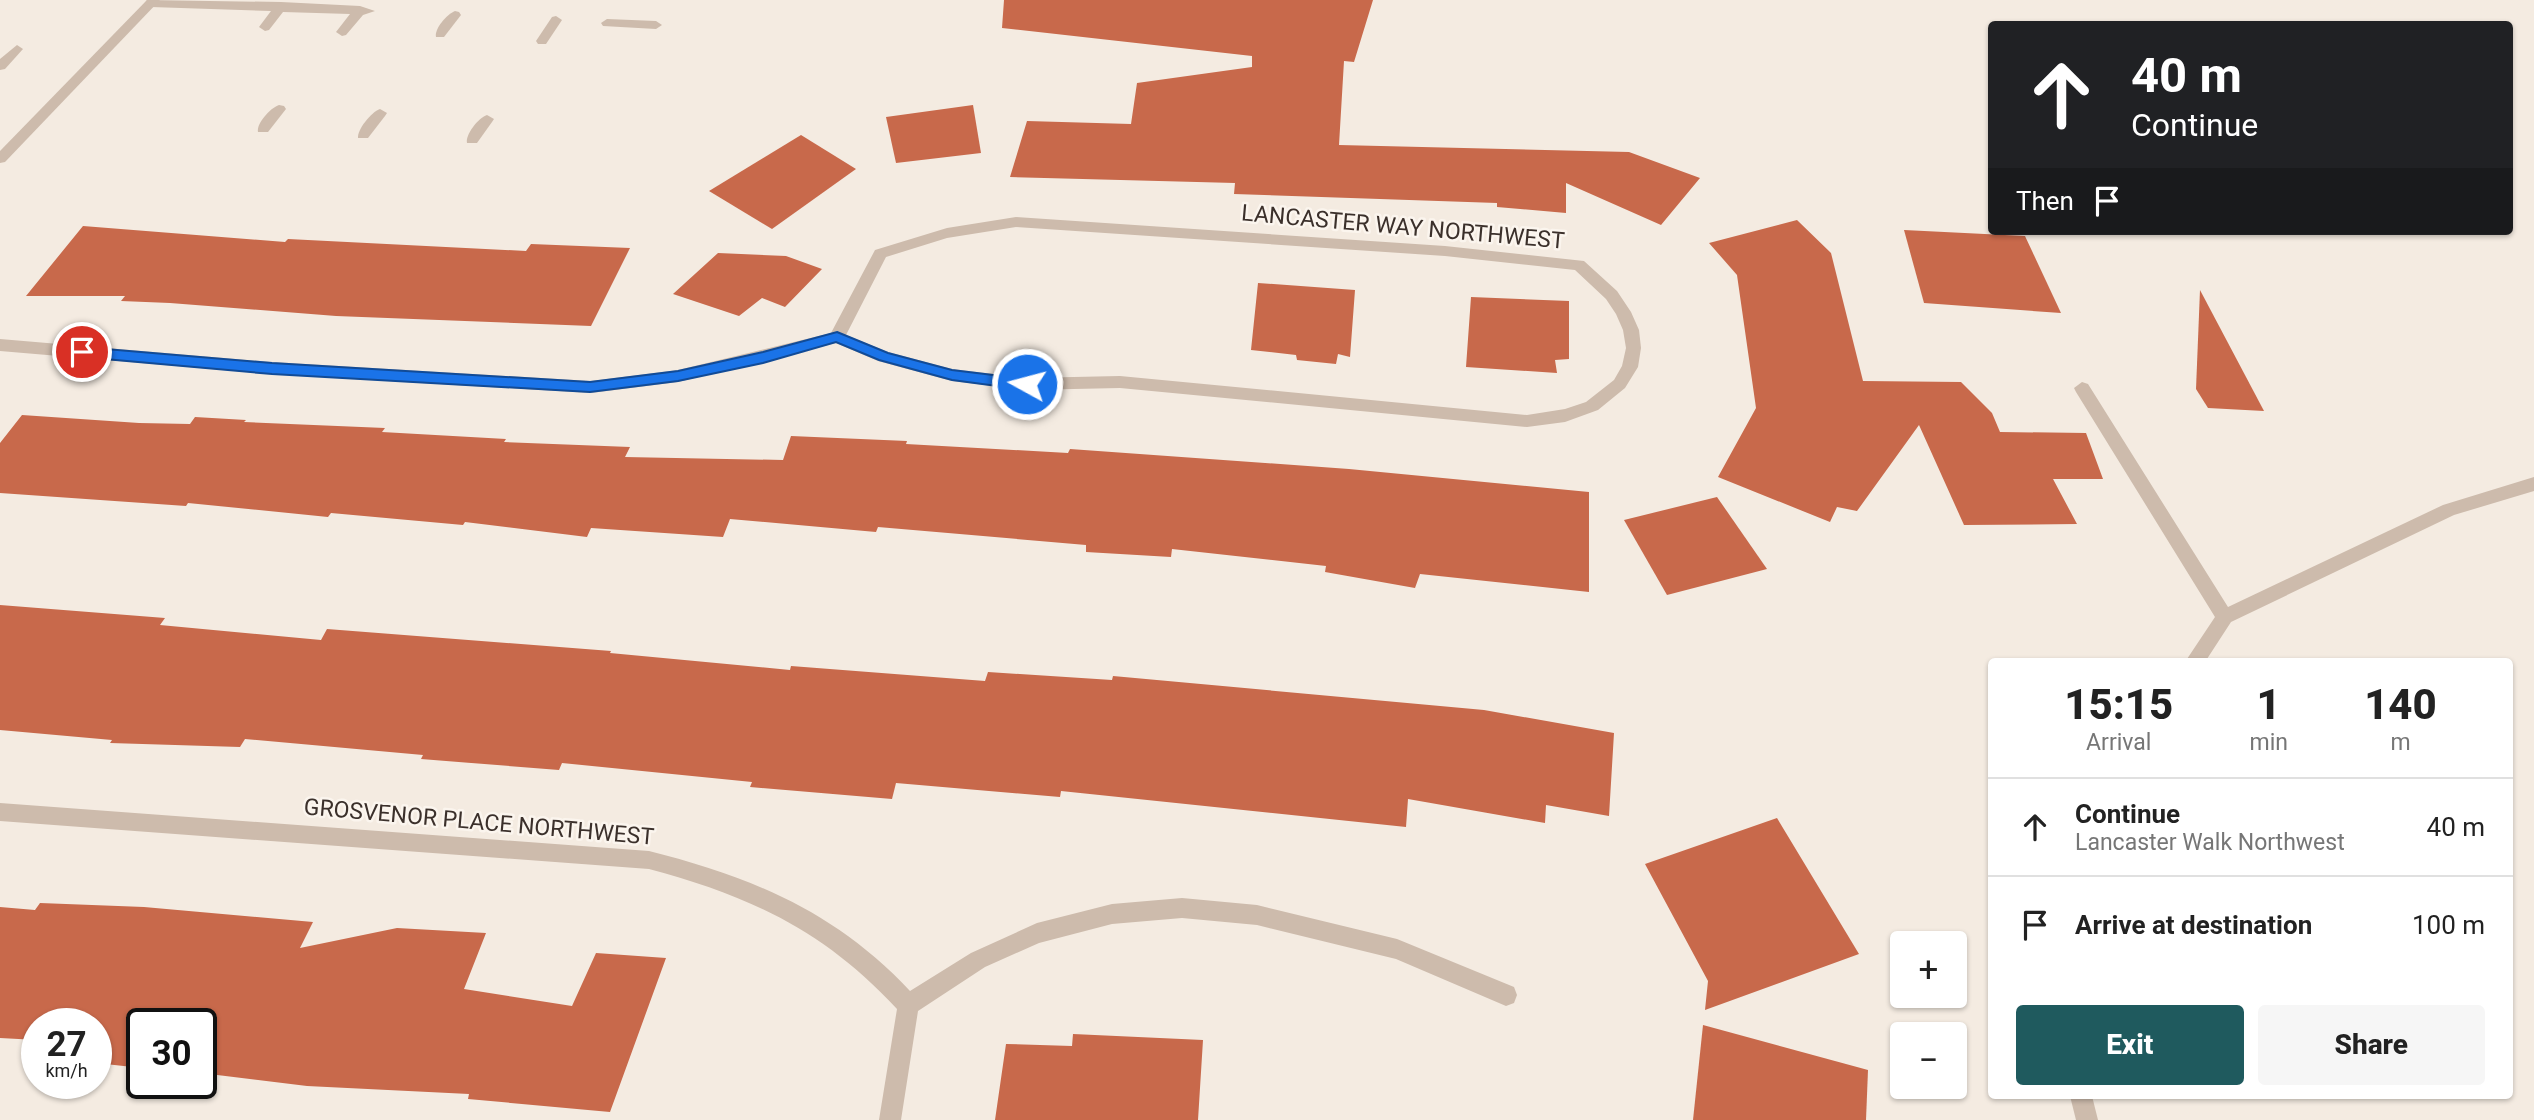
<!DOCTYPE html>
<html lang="en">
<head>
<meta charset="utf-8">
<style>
  :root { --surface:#fff; --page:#f6f6f6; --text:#222; --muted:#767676; --line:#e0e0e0; --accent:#1f5a5e }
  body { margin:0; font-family:Roboto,sans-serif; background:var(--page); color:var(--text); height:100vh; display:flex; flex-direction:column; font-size:26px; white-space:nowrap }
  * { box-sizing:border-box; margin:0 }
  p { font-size:23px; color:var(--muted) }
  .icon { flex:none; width:38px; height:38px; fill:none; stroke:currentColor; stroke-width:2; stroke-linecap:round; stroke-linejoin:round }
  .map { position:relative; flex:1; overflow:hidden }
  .details { position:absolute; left:1988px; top:658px; width:525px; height:441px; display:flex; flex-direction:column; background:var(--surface); border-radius:7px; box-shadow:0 2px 5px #0004 }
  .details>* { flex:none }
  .top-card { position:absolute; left:1988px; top:21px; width:525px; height:214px; border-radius:7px; box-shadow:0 2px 5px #0004; background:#202124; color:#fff; overflow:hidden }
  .buttons { position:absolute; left:1890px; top:931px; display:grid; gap:14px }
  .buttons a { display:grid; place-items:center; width:77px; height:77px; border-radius:7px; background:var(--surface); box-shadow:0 2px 5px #0004; font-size:35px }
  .speed { position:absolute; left:21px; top:1008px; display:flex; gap:14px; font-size:35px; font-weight:700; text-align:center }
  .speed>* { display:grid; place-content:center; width:91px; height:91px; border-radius:50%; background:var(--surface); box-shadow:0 2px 5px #0004; line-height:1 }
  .speed small { font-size:18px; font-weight:400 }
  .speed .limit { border:4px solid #111; border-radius:10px; background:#fff; color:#111 }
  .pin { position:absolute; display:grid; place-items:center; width:60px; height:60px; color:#fff; margin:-30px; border:4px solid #fff; border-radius:50%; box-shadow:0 2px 7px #0007 }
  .me { position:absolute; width:77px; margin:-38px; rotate:277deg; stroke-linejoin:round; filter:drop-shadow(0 0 5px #0008) }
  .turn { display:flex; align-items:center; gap:24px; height:147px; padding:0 28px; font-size:32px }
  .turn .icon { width:91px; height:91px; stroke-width:2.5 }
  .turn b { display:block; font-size:49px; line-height:60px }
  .then { display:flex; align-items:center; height:66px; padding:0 28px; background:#0003; gap:14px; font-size:26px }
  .eta { display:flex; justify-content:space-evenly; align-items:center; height:119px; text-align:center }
  .eta b { font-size:42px; font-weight:800; line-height:49px }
  .primary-button { display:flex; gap:14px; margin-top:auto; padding:14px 28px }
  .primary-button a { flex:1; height:80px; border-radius:7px; background:var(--accent); color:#fff; font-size:28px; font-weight:800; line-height:80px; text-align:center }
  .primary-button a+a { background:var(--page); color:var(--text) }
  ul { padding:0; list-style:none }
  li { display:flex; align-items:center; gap:21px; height:98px; padding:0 28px; border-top:2px solid var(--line) }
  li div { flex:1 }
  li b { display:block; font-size:26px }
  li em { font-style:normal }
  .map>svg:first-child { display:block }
  .building { fill:#c8694b }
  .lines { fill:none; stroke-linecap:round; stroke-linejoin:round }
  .service { fill:#cdbbac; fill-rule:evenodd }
  .minor { fill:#cdbbac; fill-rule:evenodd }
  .tertiary { fill:#cdbbac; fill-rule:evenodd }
  .route { fill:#1a73e8; stroke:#114b97; stroke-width:2 }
  .labels { text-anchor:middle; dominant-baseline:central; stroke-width:5; stroke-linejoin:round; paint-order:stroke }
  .street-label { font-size:23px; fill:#3b302b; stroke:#fbf5ee }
</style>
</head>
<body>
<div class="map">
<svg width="2534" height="1120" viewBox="0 0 2534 1120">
  <rect width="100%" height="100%" fill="#f4ebe1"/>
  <g class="building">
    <path d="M1004,0h369l-19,62 -10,-1 -5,84 290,7 71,26 -39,47 -95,-42v30l-69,-6v-4l-263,-9 1,-11 -225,-6 17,-56 104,3 6,-41 115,-16v-11l-250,-28z"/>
    <path d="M973,105l8,48 -85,10 -10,-46z"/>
    <path d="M801,135l55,34 -84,60 -63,-38z"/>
    <path d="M1797,220l34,33 32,128 98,1 31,31 8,19 86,1 17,46h-50l24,45 -113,1 -45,-100 -62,86 -20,-4 -7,15 -112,-45 38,-69 -19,-133 -28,-32z"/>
    <path d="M83,226l202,16 3,-3 238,12 5,-7 99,4 -39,78 -255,-10 -166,-13 -49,-2 4,-5h-99z"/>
    <path d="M1904,230l121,6 36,77 -137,-10z"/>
    <path d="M718,253l68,3 36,13 -37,38 -23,-9 -23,18 -66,-22z"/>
    <path d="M1258,283l97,7 -5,67 -12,-3 -2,10 -39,-4 -1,-5 -45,-5z"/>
    <path d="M2200,290l64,121 -56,-3 -12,-19z"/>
    <path d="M1471,297l98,4v58l-14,1 2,13 -91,-6z"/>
    <path d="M22,415l117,8 51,1 5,-7 51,3 -2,2 141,6 -3,4 124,7 -2,3 126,5 -5,10 158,3 8,-24 116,5 -1,3 162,9 2,-4 279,20 240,23v100l-169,-18 -5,14 -90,-16 1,-6 -154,-17 -1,8 -85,-5v-7l-208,-18 -2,5 -146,-13 -7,18 -132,-9 -4,9 -122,-15 -2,3 -132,-12 -3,4 -140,-14 -2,3 -186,-13v-50z"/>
    <path d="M1717,497l50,72 -100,26 -43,-75z"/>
    <path d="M0,605l165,13 -5,7 161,15 6,-11 284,22 -1,2 180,17 1,-4 194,15 3,-9 124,8 1,-4 371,34 130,23 -5,83 -63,-11 -1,18 -137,-24 -2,28 -345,-36 -1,6 -164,-14 -4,16 -142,-12 2,-5 -190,-19 -3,7 -138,-11 2,-4 -178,-16 -5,8 -130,-4 2,-3 -112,-10z"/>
    <path d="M1777,818l82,136 -154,56 3,-29 -63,-117z"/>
    <path d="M40,903l104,4 169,15 -13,26 97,-20 89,5 -22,56 108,17 24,-53 70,5 -56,154 -142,-13 1,-5 -162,-8 -106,-13v-49h-59v44l-46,-5v-39h-59v16l-37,-2v-131l35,3z"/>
    <path d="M1703,1025l165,45 -2,50h-173z"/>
    <path d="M1073,1034l130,6 -5,80h-203l11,-76 66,2z"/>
  </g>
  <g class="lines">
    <g class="service">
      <path d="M147,0l134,2 79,4 15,5 -12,4 -17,20 -4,1 -6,-4 14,-18 -67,-2 -14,18 -4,1 -6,-4 12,-16 -120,-4 -6,-4z"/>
      <path d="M455,11l4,1 2,3 -17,22h-8c-2,-8 11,-23 19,-26z"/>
      <path d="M556,16l6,4 -16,24h-8l-2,-3 16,-24z"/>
      <path d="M607,19l49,2 6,4 -6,4 -53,-3 -2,-3z"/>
      <path d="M279,105l5,1 2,3 -18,23h-10c-2,-8 12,-24 21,-27z"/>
      <path d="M380,109l7,4 -2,3 -17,22h-10c-1,-8 13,-26 22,-29z"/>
      <path d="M487,115l7,4 -2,3 -15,21h-10c-2,-8 11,-25 20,-28z"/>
    </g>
    <g class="minor">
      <path d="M17,45l6,4 -18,20 -5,1v-11z"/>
      <path d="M1016,217l429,29 139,15 33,30 14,21 8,18 2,18 -3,19 -13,21 -27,22 -33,12 -38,5 -407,-39 -93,2 -75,-9 -74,-20 -42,-18 -158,39 -87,11 -319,-19 -272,-23v-12l272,23 319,19 87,-11 153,-37 44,-83 72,-22zM1016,227l429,29 130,14 31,29 10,15 7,16 3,18 -4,18 -8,14 -28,22 -21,7 -38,6 -407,-39 -93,2 -75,-9 -64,-17 -42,-17 40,-78 61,-19z"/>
      <path d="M2082,382l6,2 140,223 215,-102 91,-28v14l-80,24 -223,107 -26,40h-20l30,-45 -139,-225 -2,-4z"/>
      <path d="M0,803l649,48c103,26 187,61 261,140l61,-38 66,-30 75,-19 70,-6 75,7 140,34 117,48 3,8 -3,8 -8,3 -110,-47 -139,-34 -75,-7 -70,6 -73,19 -54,24 -67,44 -17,109h-22l18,-111c-72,-78 -147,-113 -248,-140l-649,-48z"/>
      <path d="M2070,1096h22l6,24h-22z"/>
    </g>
    <path class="tertiary" d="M147,0h13l-155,162 -5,1v-12z"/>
  </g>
  <path class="route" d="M837,332l51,21 64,17 75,9 8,5 -8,6 -75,-10 -73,-20 -43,-18 -73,21 -85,18 -88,11 -318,-18 -190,-17 -8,-5 8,-5 190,16 318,19 88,-11 85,-19z"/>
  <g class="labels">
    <g class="street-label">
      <text transform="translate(1403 227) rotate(5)">LANCASTER WAY NORTHWEST</text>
      <text transform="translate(479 822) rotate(5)">GROSVENOR PLACE NORTHWEST</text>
    </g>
  </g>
</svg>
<div class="buttons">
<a>+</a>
<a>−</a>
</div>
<div class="speed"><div>27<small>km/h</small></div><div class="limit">30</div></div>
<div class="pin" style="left:82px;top:352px;background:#d93025"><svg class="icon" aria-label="arrive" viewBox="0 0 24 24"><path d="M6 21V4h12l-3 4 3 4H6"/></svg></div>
<svg class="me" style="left:1027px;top:384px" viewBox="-20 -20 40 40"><circle r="17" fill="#1a73e8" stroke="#fff" stroke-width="3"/><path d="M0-11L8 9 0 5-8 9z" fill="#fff"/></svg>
<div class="top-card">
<div class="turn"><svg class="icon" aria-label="ahead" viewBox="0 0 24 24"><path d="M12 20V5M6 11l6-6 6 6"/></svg><div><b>40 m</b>Continue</div></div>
<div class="then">Then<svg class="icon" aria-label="arrive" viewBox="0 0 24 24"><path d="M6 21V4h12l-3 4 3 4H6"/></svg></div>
</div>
<section class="details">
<div class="eta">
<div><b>15:15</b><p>Arrival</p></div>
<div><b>1</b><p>min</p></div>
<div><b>140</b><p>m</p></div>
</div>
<ul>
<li><svg class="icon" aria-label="ahead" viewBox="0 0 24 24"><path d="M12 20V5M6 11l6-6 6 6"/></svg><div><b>Continue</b><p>Lancaster Walk Northwest</p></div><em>40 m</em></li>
<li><svg class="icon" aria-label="arrive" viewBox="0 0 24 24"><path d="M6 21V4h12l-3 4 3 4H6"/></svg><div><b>Arrive at destination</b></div><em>100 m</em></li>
</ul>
<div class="primary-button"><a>Exit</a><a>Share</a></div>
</section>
</div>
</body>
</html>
